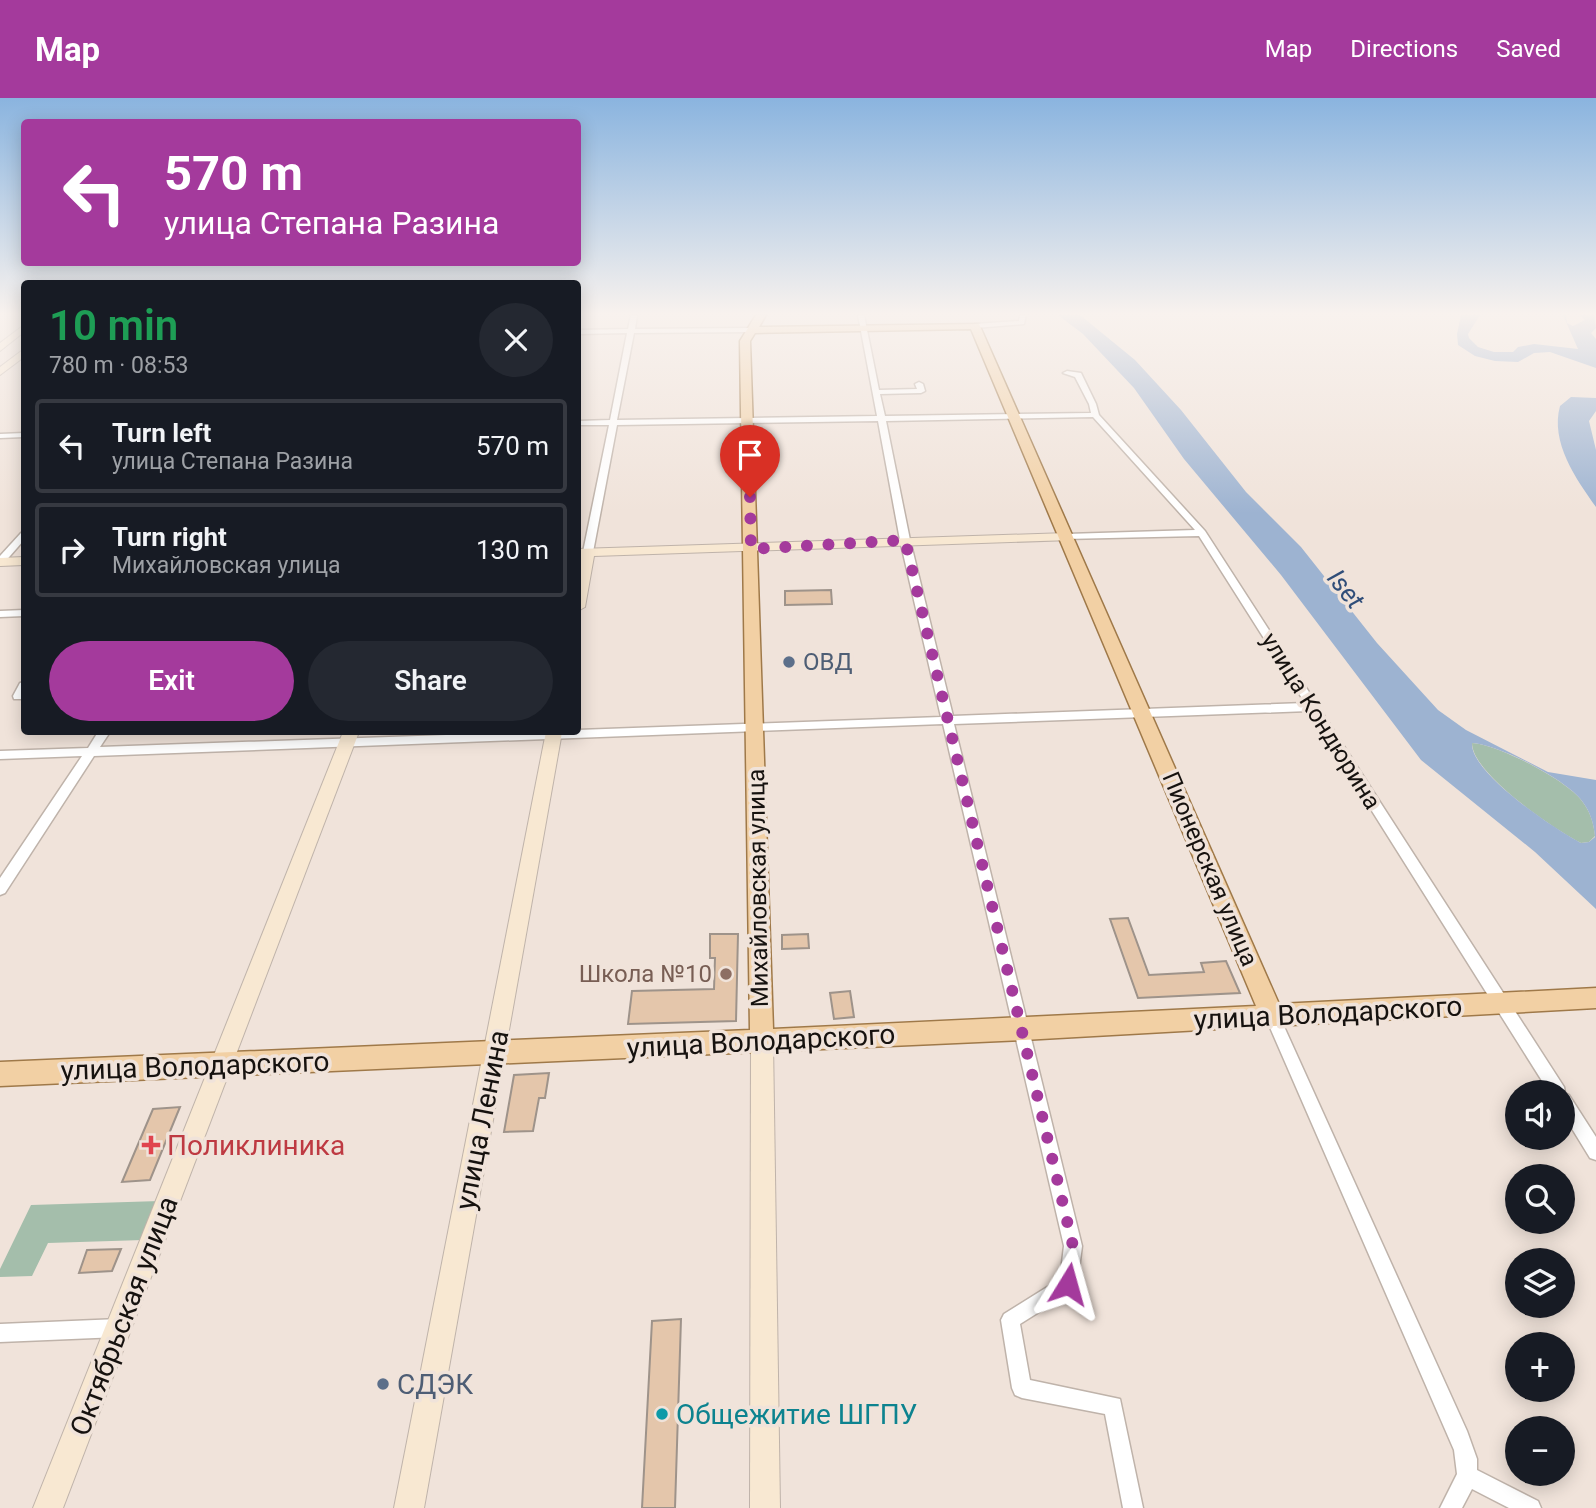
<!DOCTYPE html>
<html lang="en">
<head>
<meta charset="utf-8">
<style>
  :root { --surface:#171b24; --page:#242831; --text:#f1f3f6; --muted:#9ea1a6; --line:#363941; --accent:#a43a9c }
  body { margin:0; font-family:Roboto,sans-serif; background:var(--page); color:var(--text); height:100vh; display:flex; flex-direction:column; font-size:26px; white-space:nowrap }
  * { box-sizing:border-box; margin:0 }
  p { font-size:23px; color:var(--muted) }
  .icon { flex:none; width:38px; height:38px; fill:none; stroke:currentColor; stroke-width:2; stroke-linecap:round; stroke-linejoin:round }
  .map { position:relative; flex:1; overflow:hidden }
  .panel { position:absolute; left:21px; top:182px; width:560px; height:455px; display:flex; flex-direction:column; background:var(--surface); border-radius:7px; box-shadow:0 4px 18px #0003 }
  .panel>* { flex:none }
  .top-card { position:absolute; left:21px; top:21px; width:560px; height:147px; border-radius:7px; box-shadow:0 4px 18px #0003; background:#a43a9c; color:#fff; overflow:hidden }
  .fabs { position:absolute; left:1505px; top:982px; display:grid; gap:14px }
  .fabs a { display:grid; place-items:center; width:70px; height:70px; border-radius:50%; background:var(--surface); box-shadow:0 4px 18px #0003; font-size:35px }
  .pin { position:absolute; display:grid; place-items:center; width:60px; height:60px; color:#fff; margin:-72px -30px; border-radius:50% 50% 50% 0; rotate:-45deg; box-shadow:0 0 7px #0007 }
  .pin .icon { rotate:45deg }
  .me { position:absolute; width:77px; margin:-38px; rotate:8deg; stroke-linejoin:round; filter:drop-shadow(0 0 5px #0008) }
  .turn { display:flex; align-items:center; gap:24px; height:147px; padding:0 28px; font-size:32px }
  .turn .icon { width:91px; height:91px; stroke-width:2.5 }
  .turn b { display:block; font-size:49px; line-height:60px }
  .round { display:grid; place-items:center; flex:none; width:74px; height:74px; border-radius:37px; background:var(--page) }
  .headline { display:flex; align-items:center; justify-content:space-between; height:119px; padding:0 28px }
  h1 { font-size:42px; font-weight:600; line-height:52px; color:#1e9e55 }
  .primary-button { display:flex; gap:14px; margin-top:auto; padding:14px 28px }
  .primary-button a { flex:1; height:80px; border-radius:42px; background:var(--accent); color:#fff; font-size:28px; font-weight:600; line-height:80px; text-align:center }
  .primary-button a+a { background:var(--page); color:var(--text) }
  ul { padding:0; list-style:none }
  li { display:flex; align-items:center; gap:21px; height:94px; margin:0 14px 10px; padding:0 14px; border:4px solid var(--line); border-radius:7px }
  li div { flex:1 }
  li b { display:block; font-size:26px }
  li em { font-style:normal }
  header { display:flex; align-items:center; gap:42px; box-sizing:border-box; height:98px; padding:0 35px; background:var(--accent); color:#fff }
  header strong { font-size:33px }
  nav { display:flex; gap:38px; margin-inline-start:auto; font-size:24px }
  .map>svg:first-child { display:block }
  .green { fill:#a4beab }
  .water { fill:#9db3d1; fill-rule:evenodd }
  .building { fill:#e4c6ab; stroke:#9e938a; stroke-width:2 }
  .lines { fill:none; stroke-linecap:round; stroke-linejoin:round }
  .street-casing { stroke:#bfb3aa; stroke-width:3 }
  .secondary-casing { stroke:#bfb3aa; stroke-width:2 }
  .primary-casing { stroke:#9f7949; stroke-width:3 }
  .street { fill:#fff; fill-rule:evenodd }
  .secondary { fill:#f8e8d2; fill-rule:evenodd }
  .primary { fill:#f2d0a4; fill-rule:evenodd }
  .route { stroke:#a43a9c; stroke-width:12; stroke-dasharray:0 21.6 }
  .service-dot { fill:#5c6f8a; stroke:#f0e3da; stroke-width:2.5 }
  .education-dot { fill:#8d6e63; stroke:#f0e3da; stroke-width:2.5 }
  .health-dot { fill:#e0444e; stroke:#f0e3da; stroke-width:2.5 }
  .culture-dot { fill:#0f9aa8; stroke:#f0e3da; stroke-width:2.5 }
  .labels { text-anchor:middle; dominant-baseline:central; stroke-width:7; stroke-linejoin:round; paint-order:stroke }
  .service-label { font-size:24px; fill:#4e5e75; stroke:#f0e3da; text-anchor:start }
  .street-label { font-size:24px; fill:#16120f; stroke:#f0e3da }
  .education-label { font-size:24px; fill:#785e54; stroke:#f0e3da; text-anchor:end }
  .water-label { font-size:26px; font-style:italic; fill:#304e79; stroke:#f0e3da }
  .near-street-label { font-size:28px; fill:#16120f; stroke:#f0e3da }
  .near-health-label { font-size:28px; fill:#be3a42; stroke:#f0e3da; text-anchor:start }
  .near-service-label { font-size:28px; fill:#4e5e75; stroke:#f0e3da; text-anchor:start }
  .near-culture-label { font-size:28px; fill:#0d838f; stroke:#f0e3da; text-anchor:start }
</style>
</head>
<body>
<header>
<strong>Map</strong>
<nav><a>Map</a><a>Directions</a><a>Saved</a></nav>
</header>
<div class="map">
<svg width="1596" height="1410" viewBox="0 0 1596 1410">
  <rect width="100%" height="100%" fill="#f0e3da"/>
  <g class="green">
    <path d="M1472,645c25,1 95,37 110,58 8,10 12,23 13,35l-6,6 -8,1c-26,-13 -109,-69 -109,-100z"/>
    <path d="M160,1103l-17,39 -95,3 -16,33 -32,1v-8l31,-64z"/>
  </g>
  <g class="water">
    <path d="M1058,217h22l55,45 46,50 65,82 55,55 76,96 61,67 28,20 82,42 48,8v129l-61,-57 -114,-92 -140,-185 -97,-116 -50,-71 -51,-54zM1472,645c26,1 95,37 110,58 8,10 12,23 13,36l-6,5 -8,1c-25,-13 -111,-70 -109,-100z"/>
    <path d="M1461,217h19l-12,19 1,4 9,9 16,5h19l5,-5 16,-3 44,5 -15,-34h3l1,8 6,3 12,-6 -6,-5h15l2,13 -5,5 5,6v29l-46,-16 -16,1 -16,9 -23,-1 -20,-5 -17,-11 -1,-11z"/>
    <path d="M1571,299l25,1v13l-7,10 7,29v57c-20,-28 -46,-65 -36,-101z"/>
  </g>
  <g class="building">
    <path d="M831,492l1,14 -47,1v-14z"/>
    <path d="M1128,820l21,57 55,-3 -3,-9 25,-2 14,32 -102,5 -28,-79z"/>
    <path d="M710,836h28l-2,87 -108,3 4,-33 82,-2 1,-31h-5z"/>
    <path d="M808,836l1,14 -27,1v-14z"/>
    <path d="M850,893l4,26 -20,2 -4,-26z"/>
    <path d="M549,975l-4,25h-6l-6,33 -29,1 10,-57z"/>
    <path d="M180,1009l-30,73 -28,2 31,-73z"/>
    <path d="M121,1151l-9,22 -33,2 8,-23z"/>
    <path d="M681,1221l-6,189h-33l10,-187z"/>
  </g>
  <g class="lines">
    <defs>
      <g id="street">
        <path d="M631,217h6l-2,14 116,-1 3,2 -3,2 -117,1 -17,87 260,-4 -19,-101h6l15,75 38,-1 -2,-5 4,-2 4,2 2,7 -4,2 -41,1 5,22 206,-3 -2,-9 -14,-27 -12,-4 4,-2 14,2 15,31 3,11 106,116 359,556 1,6 4,2 27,42v23l-6,-2 -27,-44v-22h-14l-240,-381 -355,13 128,522 -5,38 -3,6 -54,34 10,56 90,19 23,109h-20l-18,-94 -83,-16 -7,-3 -3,-7 -11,-68 3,-6 56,-35 4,-33 -121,-522 -849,32 -89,137 -5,2v-17l82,-122 -82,3v-8l88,-3 10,-16h12l-10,15 430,-15h48v-2l363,-13 -41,-177 -22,-119 -261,4 -24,127 -5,3 -3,-1 -2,-2 26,-127h-31v-4l32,-1 17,-87 -49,1v-4l50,-1zM1093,319l102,113 -128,4 -5,3 2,2 135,-3 106,167 -352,13 -43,-176 -24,-119z"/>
        <path d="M1020,217h6l-2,9 -49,4 -3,-2 3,-2 44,-3z"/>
        <path d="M24,335v4l-24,1v-4z"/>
        <path d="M24,434v8l-21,24 -3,1v-9l21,-23z"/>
        <path d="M24,512v6l-24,1v-6z"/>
        <path d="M24,584v12l-2,5h-8l-1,-3 7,-13z"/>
        <path d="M1272,911l5,2 190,420 10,28v11l61,31 3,7h-32l-37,-19 -10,19h-22l17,-34 -3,-24 -189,-434 2,-5z"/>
        <path d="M119,1221l7,2 2,7 -2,7 -7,2 -119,5v-18z"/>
      </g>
      <g id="secondary">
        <path d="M24,227v7l-24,19v-8z"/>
        <path d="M24,251v8l-24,18v-8z"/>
        <path d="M1067,435l5,1v6l-478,16 -9,51 -7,4 2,-54h-2v-8z"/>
        <path d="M24,459v8l-24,1v-8z"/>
        <path d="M343,634h16l-296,776h-30z"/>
        <path d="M546,634h16l-138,776h-30z"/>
        <path d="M762,933l8,3 3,7 7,467h-30l1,-467 3,-7z"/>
      </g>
      <path id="primary" d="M756,217h10l-7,12 220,-3 300,680 317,-16v20l-573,32 -1023,46v-24l750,-32 -10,-689zM971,231l285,677 -483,23 -23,-688 5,-8z"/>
    </defs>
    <use href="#street" class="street-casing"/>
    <use href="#secondary" class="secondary-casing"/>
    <use href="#primary" class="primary-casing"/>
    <use href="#street" class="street"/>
    <use href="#secondary" class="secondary"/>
    <use href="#primary" class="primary"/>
  </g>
  <linearGradient id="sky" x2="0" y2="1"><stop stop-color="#8ab4df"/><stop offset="0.52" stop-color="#f8f2ee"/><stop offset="1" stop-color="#f8f2ee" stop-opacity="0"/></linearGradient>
  <rect width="1596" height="415" fill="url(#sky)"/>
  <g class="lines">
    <path class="route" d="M750,399l1,52 154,-9 168,706 -5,38"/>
  </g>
  <g class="service-dot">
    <circle cx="789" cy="564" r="7"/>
    <circle cx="383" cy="1286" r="7"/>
  </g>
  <circle class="education-dot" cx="726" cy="876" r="7"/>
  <path class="health-dot" d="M147.5 1036.5h7v7h7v7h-7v7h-7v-7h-7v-7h7z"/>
  <circle class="culture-dot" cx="662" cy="1316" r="7"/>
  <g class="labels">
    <g class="service-label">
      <text x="803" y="564">ОВД</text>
    </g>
    <g class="street-label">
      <text transform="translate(1321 623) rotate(58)">улица Кондюрина</text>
      <text transform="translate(1210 771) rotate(67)">Пионерская улица</text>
      <text transform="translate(758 790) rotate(-91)">Михайловская улица</text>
    </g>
    <g class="education-label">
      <text x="712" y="876">Школа №10</text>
    </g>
    <g class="water-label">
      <text transform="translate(1346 491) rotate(51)">Iset</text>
    </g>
    <g class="near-street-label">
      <text transform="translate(1328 915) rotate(-3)">улица Володарского</text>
      <text transform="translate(761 943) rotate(-3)">улица Володарского</text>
      <text transform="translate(195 968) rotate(-2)">улица Володарского</text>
      <text transform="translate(482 1022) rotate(-79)">улица Ленина</text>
      <text transform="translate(124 1218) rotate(-69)">Октябрьская улица</text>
    </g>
    <g class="near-health-label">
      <text x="167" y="1047">Поликлиника</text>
    </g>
    <g class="near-service-label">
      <text x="397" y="1286">СДЭК</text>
    </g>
    <g class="near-culture-label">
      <text x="676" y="1316">Общежитие ШГПУ</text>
    </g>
  </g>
</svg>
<div class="fabs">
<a><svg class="icon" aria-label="sound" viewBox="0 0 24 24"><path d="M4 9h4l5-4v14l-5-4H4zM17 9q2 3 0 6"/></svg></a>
<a><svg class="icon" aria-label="search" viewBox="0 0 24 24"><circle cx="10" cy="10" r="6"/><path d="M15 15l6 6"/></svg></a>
<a><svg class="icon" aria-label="layers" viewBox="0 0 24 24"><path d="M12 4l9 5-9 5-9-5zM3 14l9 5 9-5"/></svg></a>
<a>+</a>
<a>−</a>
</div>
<div class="pin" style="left:750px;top:399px;background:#d93025"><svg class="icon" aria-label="arrive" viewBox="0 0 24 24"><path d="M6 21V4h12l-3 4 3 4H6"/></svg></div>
<svg class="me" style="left:1068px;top:1186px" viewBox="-20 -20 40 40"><path d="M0-17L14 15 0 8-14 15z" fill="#a43a9c" stroke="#fff" stroke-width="4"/></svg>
<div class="top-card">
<div class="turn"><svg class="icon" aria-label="left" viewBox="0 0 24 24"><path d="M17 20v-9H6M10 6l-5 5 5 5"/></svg><div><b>570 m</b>улица Степана Разина</div></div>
</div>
<section class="panel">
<div class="headline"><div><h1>10 min</h1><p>780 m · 08:53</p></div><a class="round"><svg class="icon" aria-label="close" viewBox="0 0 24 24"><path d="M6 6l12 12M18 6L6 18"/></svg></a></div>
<ul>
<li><svg class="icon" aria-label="left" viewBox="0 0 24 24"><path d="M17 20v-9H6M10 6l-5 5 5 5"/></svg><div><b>Turn left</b><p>улица Степана Разина</p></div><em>570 m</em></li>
<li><svg class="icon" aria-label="right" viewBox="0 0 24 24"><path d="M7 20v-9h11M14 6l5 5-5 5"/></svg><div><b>Turn right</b><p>Михайловская улица</p></div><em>130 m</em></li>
</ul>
<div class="primary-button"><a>Exit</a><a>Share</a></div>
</section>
</div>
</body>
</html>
